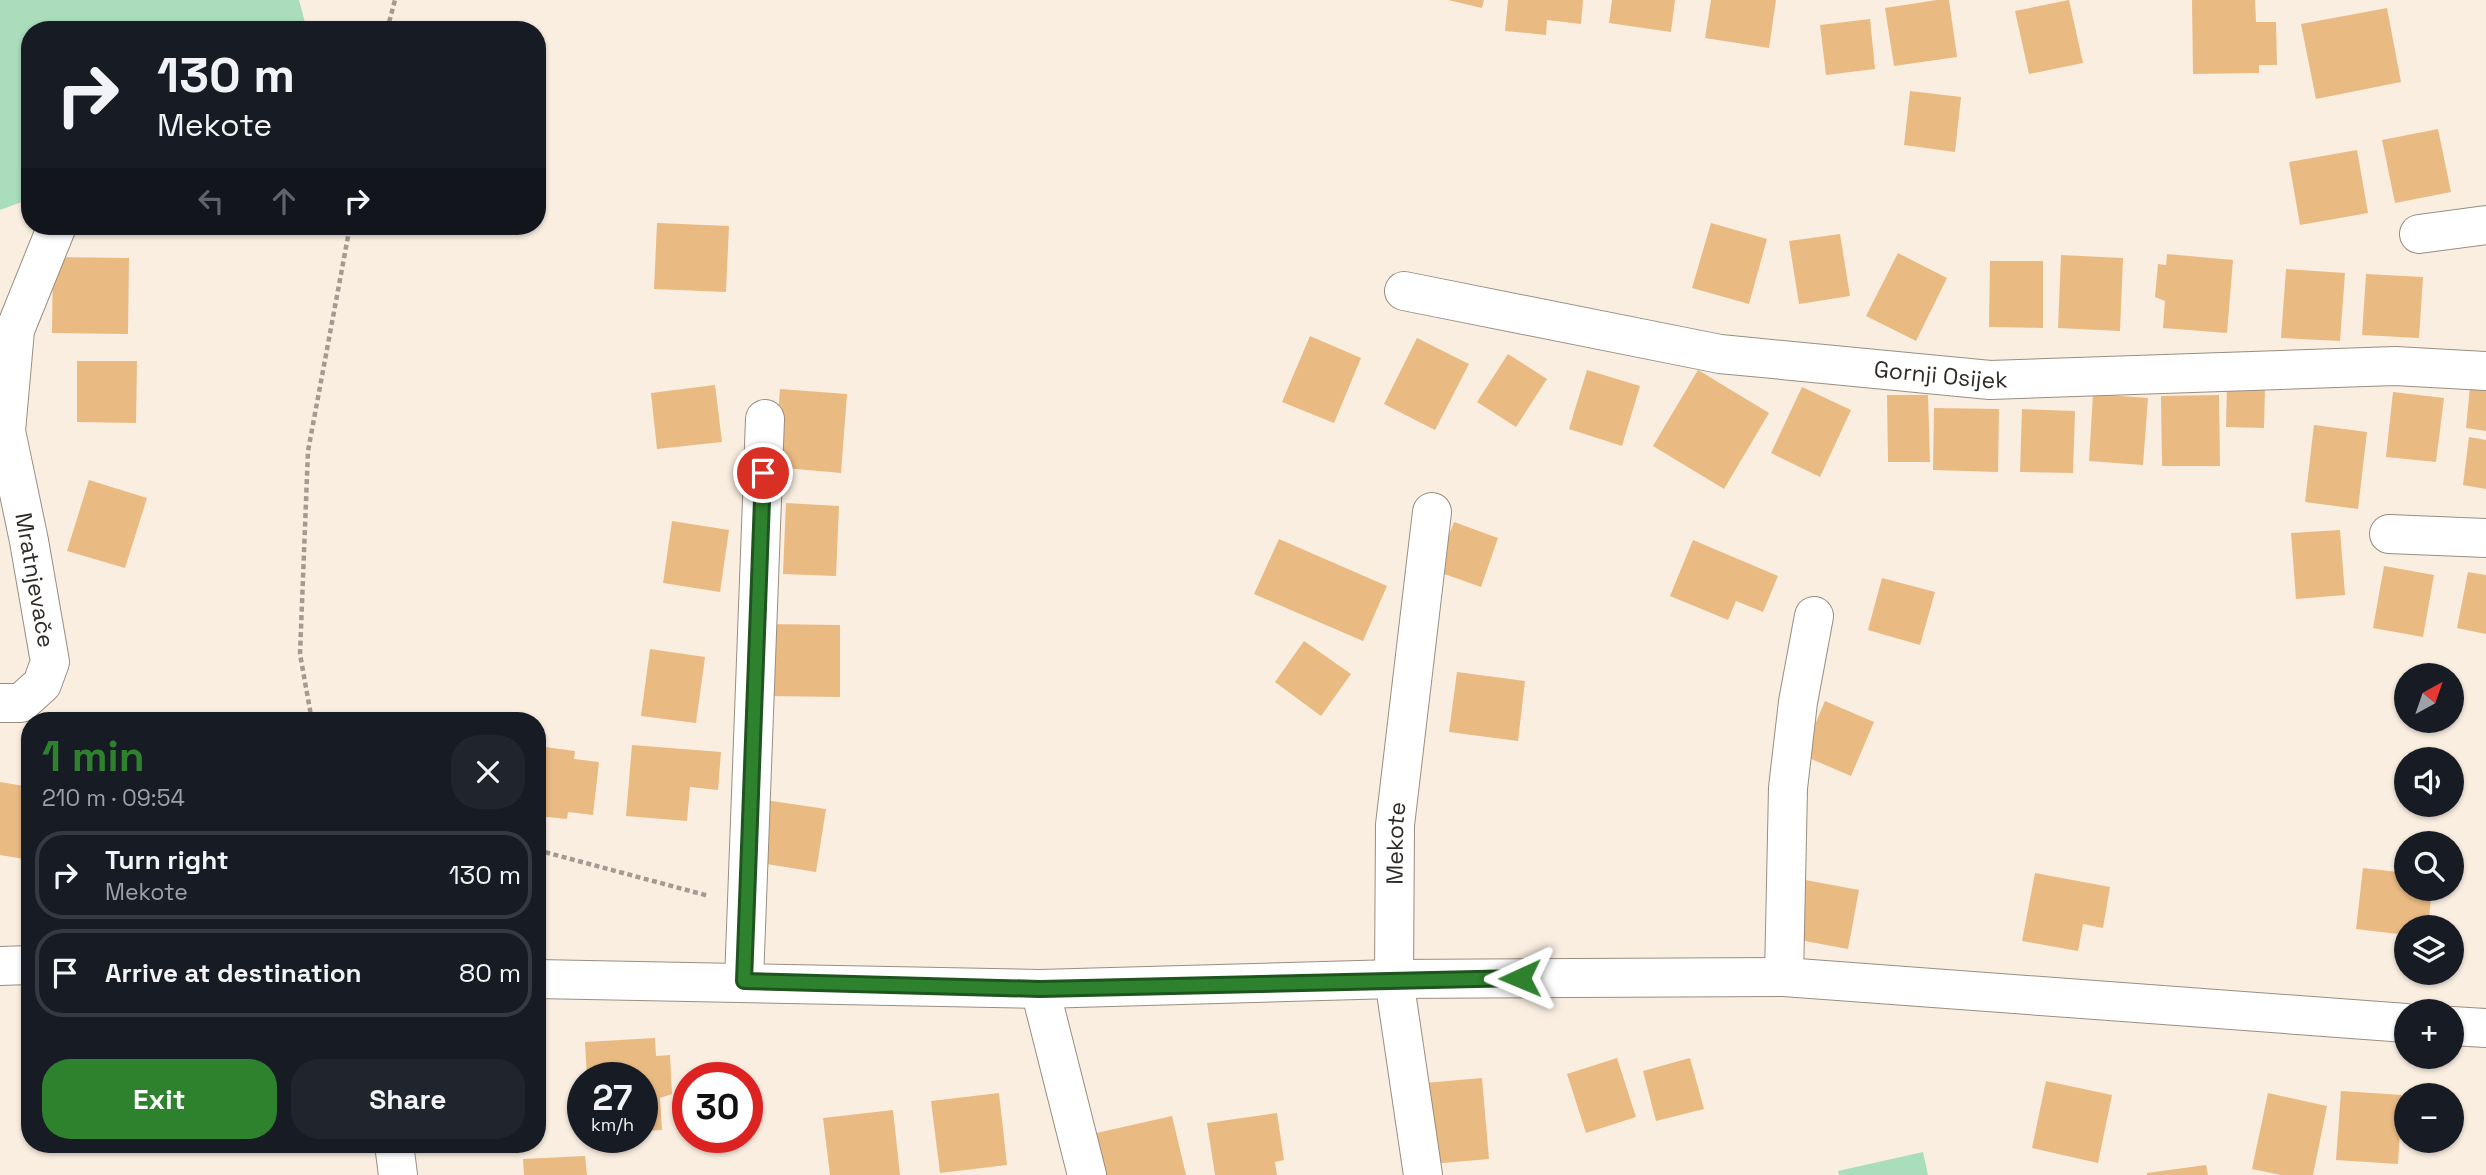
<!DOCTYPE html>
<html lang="en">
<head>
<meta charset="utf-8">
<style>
  :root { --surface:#171b24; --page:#20242c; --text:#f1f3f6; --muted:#9ea1a6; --line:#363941; --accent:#2e822e }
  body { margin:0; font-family:"Space Grotesk",sans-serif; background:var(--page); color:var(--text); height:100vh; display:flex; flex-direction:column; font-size:26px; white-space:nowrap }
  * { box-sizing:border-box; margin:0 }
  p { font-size:23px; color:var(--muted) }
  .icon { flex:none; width:38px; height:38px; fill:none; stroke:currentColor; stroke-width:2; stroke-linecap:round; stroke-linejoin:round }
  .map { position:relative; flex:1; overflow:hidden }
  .drawer { position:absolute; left:21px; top:712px; width:525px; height:441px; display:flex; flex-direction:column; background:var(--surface); border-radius:28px; box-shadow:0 2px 5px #0004 }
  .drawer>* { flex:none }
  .guide { position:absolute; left:21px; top:21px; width:525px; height:214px; border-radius:28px; box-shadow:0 2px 5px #0004; background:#171b24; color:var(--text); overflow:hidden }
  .needle { width:46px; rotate:40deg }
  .fabs { position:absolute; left:2394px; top:663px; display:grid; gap:14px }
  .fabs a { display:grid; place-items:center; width:70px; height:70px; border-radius:50%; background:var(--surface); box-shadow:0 2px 5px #0004; font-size:35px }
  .speed { position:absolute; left:567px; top:1062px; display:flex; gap:14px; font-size:35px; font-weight:700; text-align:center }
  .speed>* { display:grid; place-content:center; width:91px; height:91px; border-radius:50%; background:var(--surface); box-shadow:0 2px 5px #0004; line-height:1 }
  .speed small { font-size:18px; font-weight:400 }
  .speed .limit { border:10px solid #d22; background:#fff; color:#111 }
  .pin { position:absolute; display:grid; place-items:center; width:60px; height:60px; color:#fff; margin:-30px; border:4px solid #fff; border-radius:50%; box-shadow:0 2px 7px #0007 }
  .me { position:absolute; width:77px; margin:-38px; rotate:269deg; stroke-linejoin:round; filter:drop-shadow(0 0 5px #0008) }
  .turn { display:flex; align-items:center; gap:24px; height:147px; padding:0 21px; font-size:32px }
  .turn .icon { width:91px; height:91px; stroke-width:2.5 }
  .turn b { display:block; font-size:49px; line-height:60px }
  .lanes { display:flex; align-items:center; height:66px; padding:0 21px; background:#0003; justify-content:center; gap:35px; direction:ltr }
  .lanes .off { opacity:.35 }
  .round { display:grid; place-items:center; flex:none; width:74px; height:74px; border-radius:28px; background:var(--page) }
  .headline { display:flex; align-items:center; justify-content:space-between; height:119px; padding:0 21px }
  h1 { font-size:42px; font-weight:600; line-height:52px; color:var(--accent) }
  .action { display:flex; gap:14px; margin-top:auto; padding:14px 21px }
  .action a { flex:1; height:80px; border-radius:28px; background:var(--accent); color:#fff; font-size:28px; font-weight:600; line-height:80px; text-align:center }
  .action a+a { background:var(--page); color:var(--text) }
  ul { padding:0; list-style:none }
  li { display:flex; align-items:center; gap:21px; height:88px; margin:0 14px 10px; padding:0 7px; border:4px solid var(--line); border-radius:28px }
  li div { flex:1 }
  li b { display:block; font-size:26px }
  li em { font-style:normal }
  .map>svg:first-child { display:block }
  .green { fill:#aaddbc }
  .building { fill:#eaba83 }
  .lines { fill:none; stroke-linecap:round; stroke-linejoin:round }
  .minor-casing { stroke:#988e81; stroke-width:40 }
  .path { stroke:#a39a91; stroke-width:4.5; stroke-dasharray:5 3.5; stroke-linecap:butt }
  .minor { stroke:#fff; stroke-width:38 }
  .route-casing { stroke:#1e541e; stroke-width:18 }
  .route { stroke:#2e822e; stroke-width:12 }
  .labels { text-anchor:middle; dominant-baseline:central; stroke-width:6; stroke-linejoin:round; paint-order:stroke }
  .street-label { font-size:23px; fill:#2f2a25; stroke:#fff }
</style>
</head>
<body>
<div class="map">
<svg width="2486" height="1175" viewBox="0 0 2486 1175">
  <rect width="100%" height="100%" fill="#faeee1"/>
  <g class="green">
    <path d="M0,0h299l8,30h-277v169l-30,11z"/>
    <path d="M1923,1152l5,23h-89l-1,-4z"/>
  </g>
  <g class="building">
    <path d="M1448,0h36l-2,8z"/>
    <path d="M1508,0h75l-2,24 -34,-4 -1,15 -41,-4z"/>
    <path d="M1612,0h63l-4,32 -62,-9z"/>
    <path d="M1711,0h65l-7,48 -64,-10z"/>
    <path d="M1937,0h12l8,57 -63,9 -9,-58z"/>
    <path d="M2069,0l14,63 -54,11 -14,-63z"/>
    <path d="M2192,0h63l1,22h20l1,43h-18v8l-66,1z"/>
    <path d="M2387,8l14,74 -85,17 -15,-75z"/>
    <path d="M1870,19l5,50 -49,6 -6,-50z"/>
    <path d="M1910,91l51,6 -6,55 -51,-7z"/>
    <path d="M2438,129l13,63 -56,11 -13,-63z"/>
    <path d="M2357,150l11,63 -68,12 -11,-63z"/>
    <path d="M657,223l72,3 -3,66 -72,-3z"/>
    <path d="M1711,223l56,16 -18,65 -57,-16z"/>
    <path d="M1840,234l10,62 -51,8 -10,-63z"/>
    <path d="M1898,253l49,25 -31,63 -50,-25z"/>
    <path d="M2167,254l66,6 -6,73 -64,-5 2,-27 -10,-4 3,-33 8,1z"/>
    <path d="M2061,255l62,3 -3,73 -62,-3z"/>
    <path d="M53,257l76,1 -1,76 -76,-1z"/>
    <path d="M1990,261h53v67l-54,-1z"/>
    <path d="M2286,269l59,4 -5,68 -59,-3z"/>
    <path d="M2366,274l57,3 -4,61 -57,-3z"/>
    <path d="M1310,336l51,22 -27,65 -52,-21z"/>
    <path d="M1417,338l52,26 -34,66 -51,-26z"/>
    <path d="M1508,354l39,25 -31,48 -39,-25z"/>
    <path d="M77,361h60l-1,62 -59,-1z"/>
    <path d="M1587,370l53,16 -18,60 -53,-17z"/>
    <path d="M1698,370l71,43 -45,76 -71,-43z"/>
    <path d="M715,385l7,57 -65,7 -6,-56z"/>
    <path d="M2227,386l38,1 -1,41 -38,-1z"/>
    <path d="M1802,387l49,23 -31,67 -49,-24z"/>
    <path d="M2470,387l16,2v42l-20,-3z"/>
    <path d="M780,389l67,5 -6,79 -67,-6z"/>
    <path d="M2393,392l51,6 -8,64 -50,-5z"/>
    <path d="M2093,394l55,4 -5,67 -54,-4z"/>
    <path d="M1887,395h41l2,67h-42z"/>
    <path d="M2219,395l1,71h-58l-1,-70z"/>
    <path d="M1934,408l65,1 -1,63 -65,-2z"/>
    <path d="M2022,409l53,2 -2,62 -53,-1z"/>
    <path d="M2314,425l53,7 -9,77 -53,-7z"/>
    <path d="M2469,437l17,3v49l-23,-4z"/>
    <path d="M89,480l58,18 -22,70 -58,-17z"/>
    <path d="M786,503l53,3 -3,70 -53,-2z"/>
    <path d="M672,521l57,9 -9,62 -57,-9z"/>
    <path d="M1454,522l44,16 -17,49 -45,-16z"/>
    <path d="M2340,530l5,65 -49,4 -5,-66z"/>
    <path d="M1279,539l108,47 -24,55 -109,-47z"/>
    <path d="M1693,540l85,36 -15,36 -27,-11 -8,19 -58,-24z"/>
    <path d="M2384,566l50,9 -11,62 -50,-9z"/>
    <path d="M2468,572l18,3v59l-29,-6z"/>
    <path d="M1882,578l53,14 -15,53 -52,-15z"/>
    <path d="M767,624l73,1v72l-73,-1z"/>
    <path d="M1304,641l47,33 -30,42 -46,-34z"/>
    <path d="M650,649l55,8 -9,66 -55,-7z"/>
    <path d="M1457,672l68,9 -7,60 -69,-9z"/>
    <path d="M1825,701l49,21 -23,54 -49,-21z"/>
    <path d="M632,745l89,7 -3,38 -28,-3 -3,34 -61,-5z"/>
    <path d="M537,746l38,5 -1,8 25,3 -6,53 -25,-3 -1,7 -30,-3z"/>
    <path d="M0,782l30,5v73l-30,-5z"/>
    <path d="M765,800l61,9 -10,63 -61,-10z"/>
    <path d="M2363,868l43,5v16h26l-4,39h-22v7l-50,-6z"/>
    <path d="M2035,873l75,14 -7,41 -20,-4 -5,27 -56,-10z"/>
    <path d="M1800,879l59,11 -11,59 -59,-11z"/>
    <path d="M655,1038l1,18 14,-1 2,39 -12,4 2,32 -20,1v-53h-55l-2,-36z"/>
    <path d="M1617,1058l19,59 -50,16 -19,-59z"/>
    <path d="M1690,1058l14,51 -48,12 -13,-50z"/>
    <path d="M1482,1078l7,81 -58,5 -7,-81z"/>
    <path d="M2046,1081l66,14 -14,68 -66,-15z"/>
    <path d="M2341,1091l61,4 -4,69 -62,-4z"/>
    <path d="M999,1093l8,72 -67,8 -9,-72z"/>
    <path d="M2268,1093l59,13 -14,69h-32l-29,-6z"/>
    <path d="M893,1110l7,65h-70l-7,-57z"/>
    <path d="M1277,1113l7,47 -9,2 2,13h-62l-8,-52z"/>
    <path d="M1172,1116l14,59h-84l-10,-41z"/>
    <path d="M585,1156l2,19h-63l-1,-16z"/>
    <path d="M2206,1165l2,10h-61v-2z"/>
  </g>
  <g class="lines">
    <defs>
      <g id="minor">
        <path d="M2419,234l67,-9"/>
        <path id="s1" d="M1404,291l316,63 270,26 405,-14 91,5"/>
        <path d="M2389,534l97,4"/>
        <path d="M0,703h21l21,-19 8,-22 -21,-121 -23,-110 9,-101 42,-104"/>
        <path d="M0,966l30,-1"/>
        <path d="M1784,977l4,-189 10,-86 16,-86"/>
        <path d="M537,979l503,10 354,-10 390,-2 622,46"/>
        <path d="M744,981l21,-562"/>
        <path d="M1040,989l47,186"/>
        <path d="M2452,1026l34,2"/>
        <path d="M394,1144l4,31"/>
        <path id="s2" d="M1423,1175l-29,-196 1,-154 37,-313"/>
      </g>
    </defs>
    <use href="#minor" class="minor-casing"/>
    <g class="path">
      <path d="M387,30l8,-30"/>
      <path d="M312,721l-12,-67 8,-203 42,-225"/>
      <path d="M537,850l172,46"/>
    </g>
    <use href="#minor" class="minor"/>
  </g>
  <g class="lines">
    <defs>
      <path id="route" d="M763,473l-19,508 296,8 480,-11"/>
    </defs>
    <use href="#route" class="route-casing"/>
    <use href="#route" class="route"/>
  </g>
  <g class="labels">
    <g class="street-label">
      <text stroke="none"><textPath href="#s1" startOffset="544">Gornji Osijek</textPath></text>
      <text transform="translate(35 580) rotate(80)">Mratnjevače</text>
      <text stroke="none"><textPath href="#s2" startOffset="334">Mekote</textPath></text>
    </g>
  </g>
</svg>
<div class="fabs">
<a><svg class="needle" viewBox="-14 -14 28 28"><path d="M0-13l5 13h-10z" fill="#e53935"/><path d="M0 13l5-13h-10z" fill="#9ea1a6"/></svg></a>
<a><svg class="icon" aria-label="sound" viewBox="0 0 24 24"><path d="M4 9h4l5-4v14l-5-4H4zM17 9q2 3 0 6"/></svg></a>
<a><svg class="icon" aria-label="search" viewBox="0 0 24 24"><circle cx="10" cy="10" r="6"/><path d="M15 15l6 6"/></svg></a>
<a><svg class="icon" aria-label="layers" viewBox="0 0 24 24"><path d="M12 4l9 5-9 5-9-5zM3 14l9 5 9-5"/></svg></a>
<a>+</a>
<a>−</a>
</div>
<div class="speed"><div>27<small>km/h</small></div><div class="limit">30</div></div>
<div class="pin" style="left:763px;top:473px;background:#d93025"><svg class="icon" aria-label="arrive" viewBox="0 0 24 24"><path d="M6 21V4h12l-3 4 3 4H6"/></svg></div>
<svg class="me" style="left:1520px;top:978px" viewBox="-20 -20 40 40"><path d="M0-17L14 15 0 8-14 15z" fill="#2e822e" stroke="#fff" stroke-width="4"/></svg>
<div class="guide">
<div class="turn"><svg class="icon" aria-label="right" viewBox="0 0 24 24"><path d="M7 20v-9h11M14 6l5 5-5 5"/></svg><div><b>130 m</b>Mekote</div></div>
<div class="lanes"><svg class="icon off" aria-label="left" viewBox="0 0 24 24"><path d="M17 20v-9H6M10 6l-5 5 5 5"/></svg><svg class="icon off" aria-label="ahead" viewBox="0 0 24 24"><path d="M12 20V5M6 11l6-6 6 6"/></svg><svg class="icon" aria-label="right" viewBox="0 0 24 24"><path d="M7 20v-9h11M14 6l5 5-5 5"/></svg></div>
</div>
<section class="drawer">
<div class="headline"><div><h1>1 min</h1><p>210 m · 09:54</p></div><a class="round"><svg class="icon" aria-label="close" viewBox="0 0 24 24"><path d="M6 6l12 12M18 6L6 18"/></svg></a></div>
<ul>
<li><svg class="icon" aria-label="right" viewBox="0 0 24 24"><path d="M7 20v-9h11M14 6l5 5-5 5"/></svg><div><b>Turn right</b><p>Mekote</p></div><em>130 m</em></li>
<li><svg class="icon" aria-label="arrive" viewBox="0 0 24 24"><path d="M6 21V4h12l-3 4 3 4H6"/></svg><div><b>Arrive at destination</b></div><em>80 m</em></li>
</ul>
<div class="action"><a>Exit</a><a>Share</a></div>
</section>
</div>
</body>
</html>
